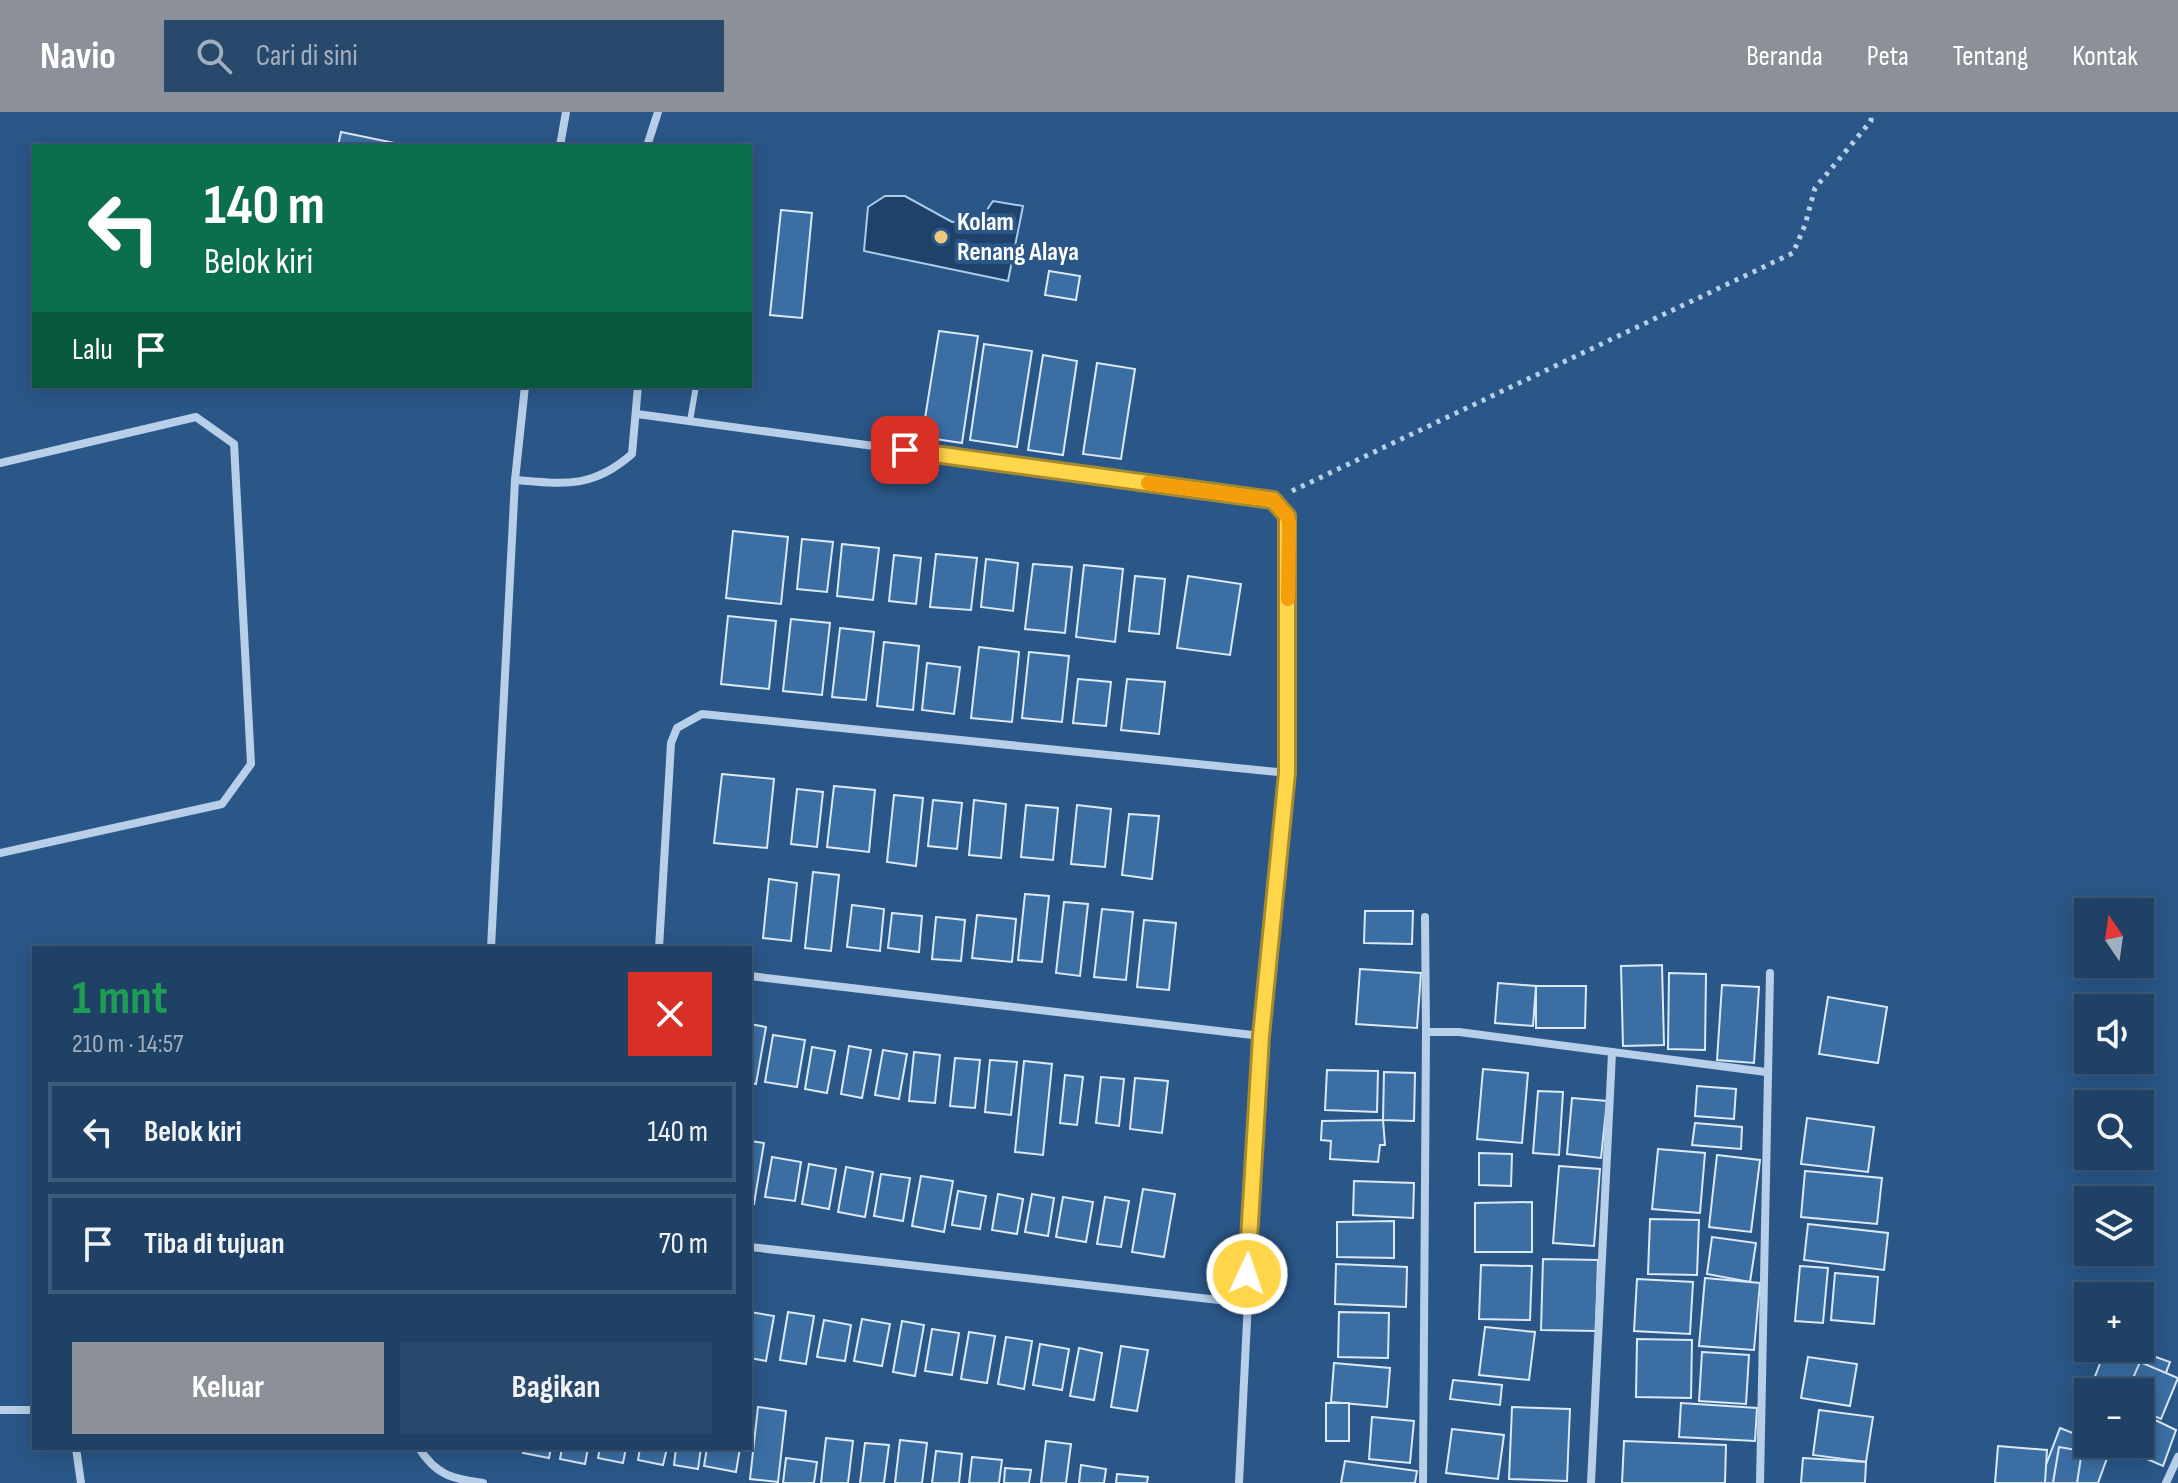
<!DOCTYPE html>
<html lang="id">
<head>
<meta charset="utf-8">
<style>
  :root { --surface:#204166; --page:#28486c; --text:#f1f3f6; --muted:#a2afbf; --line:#3d5a7a; --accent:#8c9099 }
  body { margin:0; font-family:"Sofia Sans Condensed",sans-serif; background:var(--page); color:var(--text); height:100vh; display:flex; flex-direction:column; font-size:30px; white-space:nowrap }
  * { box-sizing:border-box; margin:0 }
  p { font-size:26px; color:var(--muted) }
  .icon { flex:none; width:44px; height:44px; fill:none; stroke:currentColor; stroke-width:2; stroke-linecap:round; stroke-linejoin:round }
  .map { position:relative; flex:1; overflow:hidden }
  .panel { position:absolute; left:32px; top:834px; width:720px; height:504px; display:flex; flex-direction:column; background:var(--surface); border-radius:0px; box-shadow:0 4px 20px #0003,0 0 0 2px var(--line) }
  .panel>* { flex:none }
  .top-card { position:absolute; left:32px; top:32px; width:720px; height:244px; border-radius:0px; box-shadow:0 4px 20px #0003,0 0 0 2px var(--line); background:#0b6e4f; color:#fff; overflow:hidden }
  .needle { width:52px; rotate:347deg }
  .controls { position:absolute; left:2074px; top:786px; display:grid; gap:16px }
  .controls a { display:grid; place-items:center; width:80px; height:80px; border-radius:0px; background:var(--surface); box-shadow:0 4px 20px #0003,0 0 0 2px var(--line); font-size:40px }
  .pin { position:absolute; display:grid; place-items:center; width:68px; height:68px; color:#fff; margin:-34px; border-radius:16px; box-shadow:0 4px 12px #0006 }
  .me { position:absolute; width:88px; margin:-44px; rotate:3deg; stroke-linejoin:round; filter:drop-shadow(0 0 6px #0008) }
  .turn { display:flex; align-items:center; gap:28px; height:168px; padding:0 40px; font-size:36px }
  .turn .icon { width:104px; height:104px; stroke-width:2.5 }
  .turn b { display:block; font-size:56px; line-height:68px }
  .then { display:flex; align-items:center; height:76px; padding:0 40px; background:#0003; gap:16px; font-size:30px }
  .round { display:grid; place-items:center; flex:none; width:84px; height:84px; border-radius:0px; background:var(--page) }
  .summary { display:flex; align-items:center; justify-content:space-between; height:136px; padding:0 40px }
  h1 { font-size:48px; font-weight:700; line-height:60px; color:#1e9e55 }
  .action { display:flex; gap:16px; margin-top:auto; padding:16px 40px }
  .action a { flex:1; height:92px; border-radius:0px; background:var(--accent); color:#fff; font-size:32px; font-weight:700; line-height:92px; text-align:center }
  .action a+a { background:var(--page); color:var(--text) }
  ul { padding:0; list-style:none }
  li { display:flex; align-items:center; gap:24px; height:100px; margin:0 16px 12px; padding:0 24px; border:4px solid var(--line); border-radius:0px }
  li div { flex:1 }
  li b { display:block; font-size:30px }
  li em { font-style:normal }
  header { display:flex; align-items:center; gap:48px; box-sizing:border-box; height:112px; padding:0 40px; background:var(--accent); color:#fff }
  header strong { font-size:38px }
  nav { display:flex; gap:44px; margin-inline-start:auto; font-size:28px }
  .search { width:560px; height:72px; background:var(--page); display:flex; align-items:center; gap:20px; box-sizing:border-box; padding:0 28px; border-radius:0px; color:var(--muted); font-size:30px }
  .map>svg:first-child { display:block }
  .water { fill:#1e4269; stroke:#accbe8; stroke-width:2 }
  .building { fill:#3b6fa4; stroke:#dbe9f7; stroke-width:2 }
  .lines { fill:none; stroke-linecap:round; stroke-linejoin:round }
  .path { stroke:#b7cfe8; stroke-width:5; stroke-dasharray:4 6; stroke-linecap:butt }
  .lane { stroke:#b7cfe8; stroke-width:6 }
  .street { stroke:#b7cfe8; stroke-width:8 }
  .route-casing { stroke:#a68a30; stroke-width:20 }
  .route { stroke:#ffd54a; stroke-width:14 }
  .slow { stroke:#f59e0b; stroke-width:14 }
  .poi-dot { fill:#eec97f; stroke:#2a5788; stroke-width:3 }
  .labels { text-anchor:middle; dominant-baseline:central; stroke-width:8; stroke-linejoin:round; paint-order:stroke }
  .poi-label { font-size:26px; font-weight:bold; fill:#fff; stroke:#2a5788; text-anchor:start }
</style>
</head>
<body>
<header>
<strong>Navio</strong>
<div class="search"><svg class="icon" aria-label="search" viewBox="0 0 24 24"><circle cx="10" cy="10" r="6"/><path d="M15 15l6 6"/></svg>Cari di sini</div>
<nav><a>Beranda</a><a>Peta</a><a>Tentang</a><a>Kontak</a></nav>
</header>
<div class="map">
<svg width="2178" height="1371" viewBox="0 0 2178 1371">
  <rect width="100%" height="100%" fill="#2a5788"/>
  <path class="water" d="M885,84h20l47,26 28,-2 13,-19 30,5 -15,75 -144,-30 4,-44z"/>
  <g class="building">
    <path d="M341,20l68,14h-71z"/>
    <path d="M781,98l31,3 -10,105 -32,-3z"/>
    <path d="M1049,159l31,5 -4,24 -31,-5z"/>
    <path d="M939,219l39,5 -16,107 -40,-6z"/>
    <path d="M984,232l48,7 -15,96 -47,-7z"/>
    <path d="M1043,243l34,6 -14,94 -35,-5z"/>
    <path d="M1097,251l38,6 -14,90 -38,-5z"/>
    <path d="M733,419l55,6 -7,67 -55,-6z"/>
    <path d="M802,427l31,3 -6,50 -30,-3z"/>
    <path d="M842,432l37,4 -6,52 -36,-4z"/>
    <path d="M936,442l41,4 -6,52 -41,-3z"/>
    <path d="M894,443l27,3 -5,46 -27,-3z"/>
    <path d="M986,447l32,4 -5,48 -32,-4z"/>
    <path d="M1033,452l39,3 -7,66 -40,-4z"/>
    <path d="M1084,453l39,4 -8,73 -39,-5z"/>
    <path d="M1135,464l30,3 -6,55 -30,-3z"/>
    <path d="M1188,464l53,8 -11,71 -53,-7z"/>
    <path d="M728,504l48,5 -7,68 -48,-5z"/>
    <path d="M791,507l39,4 -8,72 -39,-4z"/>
    <path d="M840,516l34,4 -8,68 -34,-3z"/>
    <path d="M884,530l35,4 -6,64 -36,-4z"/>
    <path d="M979,535l40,5 -7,70 -41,-4z"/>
    <path d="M1029,540l40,4 -7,66 -40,-4z"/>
    <path d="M927,551l33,4 -6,47 -32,-4z"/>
    <path d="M1078,567l33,3 -5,44 -33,-3z"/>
    <path d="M1127,567l38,3 -6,52 -38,-4z"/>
    <path d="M722,662l52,5 -7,69 -53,-5z"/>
    <path d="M834,674l41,4 -6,62 -42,-5z"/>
    <path d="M797,677l26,3 -6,55 -26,-3z"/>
    <path d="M894,683l29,3 -7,68 -29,-4z"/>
    <path d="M933,688l29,3 -5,46 -29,-3z"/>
    <path d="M974,688l32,4 -5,54 -32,-3z"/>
    <path d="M1026,693l32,3 -5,52 -32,-3z"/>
    <path d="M1077,693l34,4 -6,58 -34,-3z"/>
    <path d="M1129,702l30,2 -7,63 -30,-4z"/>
    <path d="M813,760l26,3 -8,76 -26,-3z"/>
    <path d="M769,767l28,4 -6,58 -28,-3z"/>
    <path d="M1025,782l24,2 -7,66 -24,-2z"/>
    <path d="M1064,790l24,2 -8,72 -24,-3z"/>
    <path d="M852,793l32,4 -4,42 -33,-4z"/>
    <path d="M1102,797l31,3 -7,68 -32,-3z"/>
    <path d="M1365,799h48l-1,33 -48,-1z"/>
    <path d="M892,801l30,3 -3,36 -31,-4z"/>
    <path d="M977,803l39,4 -4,43 -40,-4z"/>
    <path d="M936,805l29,3 -4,41 -29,-2z"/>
    <path d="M1144,808l32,3 -7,67 -32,-3z"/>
    <path d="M1662,853l2,80 -41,1 -2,-80z"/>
    <path d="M1360,857l61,4 -4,55 -61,-4z"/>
    <path d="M1669,861l37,1 -1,76 -37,-1z"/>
    <path d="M1498,871l38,3 -3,40 -38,-3z"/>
    <path d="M1722,873l37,2 -5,76 -37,-3z"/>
    <path d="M1536,874h50l-1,42h-49z"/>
    <path d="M1828,885l59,10 -9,56 -59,-9z"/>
    <path d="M750,912l16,3 -10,57 -6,-1z"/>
    <path d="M773,923l32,5 -8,47 -32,-5z"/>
    <path d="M849,934l22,4 -9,48 -21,-4z"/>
    <path d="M812,935l23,4 -8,42 -22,-4z"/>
    <path d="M883,938l24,4 -8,45 -24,-4z"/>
    <path d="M914,940l26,3 -5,48 -26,-2z"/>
    <path d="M955,946l25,2 -5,48 -25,-2z"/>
    <path d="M990,948l27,2 -6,53 -26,-3z"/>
    <path d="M1024,949l28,3 -9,91 -28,-3z"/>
    <path d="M1483,957l45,4 -6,70 -45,-4z"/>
    <path d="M1327,958l51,1 -1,41 -52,-2z"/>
    <path d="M1384,960l31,1 -1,48 -31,-1z"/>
    <path d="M1065,963l18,2 -6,48 -17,-2z"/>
    <path d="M1101,965l23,2 -5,47 -23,-3z"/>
    <path d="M1135,966l33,3 -6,52 -32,-4z"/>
    <path d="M1697,974l39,3 -2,30 -39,-3z"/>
    <path d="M1538,979l25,1 -4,63 -26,-2z"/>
    <path d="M1572,986l35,3 -6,57 -34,-4z"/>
    <path d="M1807,1006l67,9 -6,45 -67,-8z"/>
    <path d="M1383,1008l2,25h-5l-2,17 -48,-3 1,-18 -10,-1 1,-19z"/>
    <path d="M1695,1011l47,4 -1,22 -49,-4z"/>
    <path d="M750,1029l14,2 -10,61h-4z"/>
    <path d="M1658,1037l47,4 -5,60 -48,-4z"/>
    <path d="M1479,1041l33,1 -1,32 -32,-1z"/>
    <path d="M1717,1043l43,5 -9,72 -42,-5z"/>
    <path d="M772,1045l29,5 -6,39 -30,-4z"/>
    <path d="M809,1052l27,5 -7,40 -27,-5z"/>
    <path d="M1559,1054l41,3 -6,77 -41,-3z"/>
    <path d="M846,1055l27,5 -8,45 -27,-5z"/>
    <path d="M1805,1059l77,7 -5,46 -76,-7z"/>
    <path d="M881,1062l29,4 -7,43 -29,-5z"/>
    <path d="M921,1064l32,5 -9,51 -32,-6z"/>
    <path d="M1354,1069l60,2 -1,35 -60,-3z"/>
    <path d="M1143,1077l32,5 -11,63 -32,-5z"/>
    <path d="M958,1079l28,5 -6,33 -28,-4z"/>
    <path d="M998,1082l25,5 -6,35 -25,-4z"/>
    <path d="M1032,1082l22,4 -6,38 -23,-4z"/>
    <path d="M1063,1085l30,5 -7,40 -30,-5z"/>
    <path d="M1105,1085l24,4 -8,46 -24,-3z"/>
    <path d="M1532,1090v50h-57v-49z"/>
    <path d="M1650,1107l49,1 -2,55 -49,-1z"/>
    <path d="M1394,1109v37l-57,-1v-35z"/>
    <path d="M1808,1112l80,9 -4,37 -80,-10z"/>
    <path d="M1712,1125l44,6 -6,39 -43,-8z"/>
    <path d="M1543,1147l55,1 -2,71 -55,-1z"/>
    <path d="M1336,1152l71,3 -1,40 -71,-3z"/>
    <path d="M1481,1153l51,1 -2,54 -51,-1z"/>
    <path d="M1800,1154l28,2 -5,55 -28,-2z"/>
    <path d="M1835,1161l43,4 -4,47 -43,-4z"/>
    <path d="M1705,1166l55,5 -6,67 -55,-4z"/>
    <path d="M1637,1167l56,3 -3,52 -56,-3z"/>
    <path d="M750,1200l24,4 -8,45 -16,-3z"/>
    <path d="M788,1200l26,4 -8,48 -26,-4z"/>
    <path d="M1339,1200l50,1 -1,45 -50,-1z"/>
    <path d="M862,1207l28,5 -8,42 -28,-5z"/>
    <path d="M824,1208l27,5 -6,36 -28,-4z"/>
    <path d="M902,1209l22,4 -9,51 -22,-4z"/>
    <path d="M1485,1215l50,5 -6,48 -50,-5z"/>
    <path d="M932,1217l27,4 -7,42 -27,-4z"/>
    <path d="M969,1220l26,4 -8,47 -26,-4z"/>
    <path d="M1006,1225l26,4 -8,48 -26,-5z"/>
    <path d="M1637,1227l55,1 -1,58 -55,-1z"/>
    <path d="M1040,1232l29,5 -7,41 -29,-5z"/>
    <path d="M1121,1234l27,4 -11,61 -26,-4z"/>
    <path d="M1079,1236l23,5 -8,47 -24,-4z"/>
    <path d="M2106,1236h25l39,14 -21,55 -9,-3v-22h-51z"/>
    <path d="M1702,1240l47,3 -3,49 -47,-3z"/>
    <path d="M1808,1245l49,7 -7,42 -49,-8z"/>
    <path d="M2140,1250l38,16 -17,41 -21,-9v-18h-13z"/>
    <path d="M1334,1251l56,5 -3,39 -56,-5z"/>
    <path d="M1453,1268l49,5 -2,20 -50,-6z"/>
    <rect x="1326" y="1291" width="23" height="38"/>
    <path d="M1681,1291l76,5 -2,33 -76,-4z"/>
    <path d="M758,1295l28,4 -8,71 -28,-3z"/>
    <path d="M1512,1295l58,2 -3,72 -58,-2z"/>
    <path d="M1819,1298l54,7 -7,45 -53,-7z"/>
    <path d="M1372,1305l42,4 -4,42 -41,-4z"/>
    <path d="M2149,1305l27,13 -13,36 -30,-13z"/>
    <path d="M2060,1316l28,11v5l23,3 -13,36h-59z"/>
    <path d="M1452,1317l52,6 -6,44 -52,-6z"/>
    <path d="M826,1326l27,3 -5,42h-27z"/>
    <path d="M900,1328l27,3 -5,40h-27z"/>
    <path d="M1046,1329l25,3 -5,39h-25z"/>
    <path d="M1624,1329l102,4 -1,38h-103z"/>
    <path d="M865,1331l24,2 -5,38h-24z"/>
    <path d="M1998,1334l49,4 -2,33h-50z"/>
    <path d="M2059,1335l23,4 -5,32h-24z"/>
    <path d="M524,1336h27l-2,10 -26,-5z"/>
    <path d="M562,1336h26l-3,16 -25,-5z"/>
    <path d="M600,1336h26l-3,15 -25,-5z"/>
    <path d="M640,1336h27l-4,17 -25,-5z"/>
    <path d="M676,1336h25l-3,21 -24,-4z"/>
    <path d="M707,1336h33l-4,24 -32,-6z"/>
    <path d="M936,1339l26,3 -3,29h-27z"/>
    <path d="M972,1345l30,3 -3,23h-30z"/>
    <path d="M786,1346l31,4 -3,21h-31z"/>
    <path d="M1803,1346l63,4 -1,21h-64z"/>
    <path d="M1345,1349l72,10 -2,12h-74z"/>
    <path d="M1081,1353l25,4 -2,14h-25z"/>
    <path d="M1005,1356l26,2 -2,13h-25z"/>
    <path d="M1117,1362l31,3 -1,6h-31z"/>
  </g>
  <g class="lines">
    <path class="path" d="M1292,379l501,-238 12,-28 10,-37 56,-67v-9"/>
    <path class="lane" d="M690,309l6,-35"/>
    <g class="street">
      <path d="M560,34l6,-34"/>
      <path d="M647,34l11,-34"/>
      <path d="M637,302l636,86 14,16 2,7 -2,250 -585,-59 -25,14 -6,15 -12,205"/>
      <path d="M0,351l196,-46 38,27 17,320 -29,40 -222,49"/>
      <path d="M515,368c49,4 77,9 117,-26l6,-68"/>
      <path d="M1425,805l1,115"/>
      <path d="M491,836l24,-468 10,-94"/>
      <path d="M750,864l511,60"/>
      <path d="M750,1135l495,56"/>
      <path d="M0,1298h34"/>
      <path d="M76,1336l5,35"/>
      <path d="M419,1336c17,27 33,31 64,35"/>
      <path d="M1239,1371l22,-447 26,-263"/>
      <path d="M1423,1371l3,-451h33l307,40"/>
      <path d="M1591,1371l21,-430"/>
      <path d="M1760,1371l10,-510"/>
      <path d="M2166,1371l12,-26"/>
    </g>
  </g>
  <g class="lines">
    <defs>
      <path id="route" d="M905,338l368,50 14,16v257l-26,263 -14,238"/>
    </defs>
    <use href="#route" class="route-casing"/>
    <use href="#route" class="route"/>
    <path class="slow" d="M1148,371l125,17 14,16 2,7 -1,76"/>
  </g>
  <circle class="poi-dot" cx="941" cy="125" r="8"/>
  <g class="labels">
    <g class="poi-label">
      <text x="957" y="110">Kolam<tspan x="957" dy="30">Renang Alaya</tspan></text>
    </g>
  </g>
</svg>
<div class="controls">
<a><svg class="needle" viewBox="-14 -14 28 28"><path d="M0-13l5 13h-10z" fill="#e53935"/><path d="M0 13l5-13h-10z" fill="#a2afbf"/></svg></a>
<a><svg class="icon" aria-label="sound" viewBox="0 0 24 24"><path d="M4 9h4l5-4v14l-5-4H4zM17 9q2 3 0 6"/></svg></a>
<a><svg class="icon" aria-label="search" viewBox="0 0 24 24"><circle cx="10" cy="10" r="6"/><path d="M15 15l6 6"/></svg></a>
<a><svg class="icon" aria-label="layers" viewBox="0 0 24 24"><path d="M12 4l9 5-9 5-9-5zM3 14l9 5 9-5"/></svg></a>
<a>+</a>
<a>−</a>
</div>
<div class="pin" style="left:905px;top:338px;background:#d93025"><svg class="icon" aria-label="arrive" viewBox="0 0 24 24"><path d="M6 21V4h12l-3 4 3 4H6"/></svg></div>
<svg class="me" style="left:1247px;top:1162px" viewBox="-20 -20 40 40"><circle r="17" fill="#ffd54a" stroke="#fff" stroke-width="3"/><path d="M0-11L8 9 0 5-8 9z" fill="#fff"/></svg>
<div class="top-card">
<div class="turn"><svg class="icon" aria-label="left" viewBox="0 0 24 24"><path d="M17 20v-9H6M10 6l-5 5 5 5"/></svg><div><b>140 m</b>Belok kiri</div></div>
<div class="then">Lalu<svg class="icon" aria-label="arrive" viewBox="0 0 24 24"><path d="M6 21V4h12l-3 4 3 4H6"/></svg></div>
</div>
<section class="panel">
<div class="summary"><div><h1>1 mnt</h1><p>210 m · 14:57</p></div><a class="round" style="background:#d93025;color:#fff"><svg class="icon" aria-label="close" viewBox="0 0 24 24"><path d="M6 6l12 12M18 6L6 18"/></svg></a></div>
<ul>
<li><svg class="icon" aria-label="left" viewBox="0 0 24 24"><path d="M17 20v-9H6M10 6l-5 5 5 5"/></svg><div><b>Belok kiri</b></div><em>140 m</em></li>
<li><svg class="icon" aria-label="arrive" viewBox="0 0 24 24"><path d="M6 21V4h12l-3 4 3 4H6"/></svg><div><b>Tiba di tujuan</b></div><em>70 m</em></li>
</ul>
<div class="action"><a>Keluar</a><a>Bagikan</a></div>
</section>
</div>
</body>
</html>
